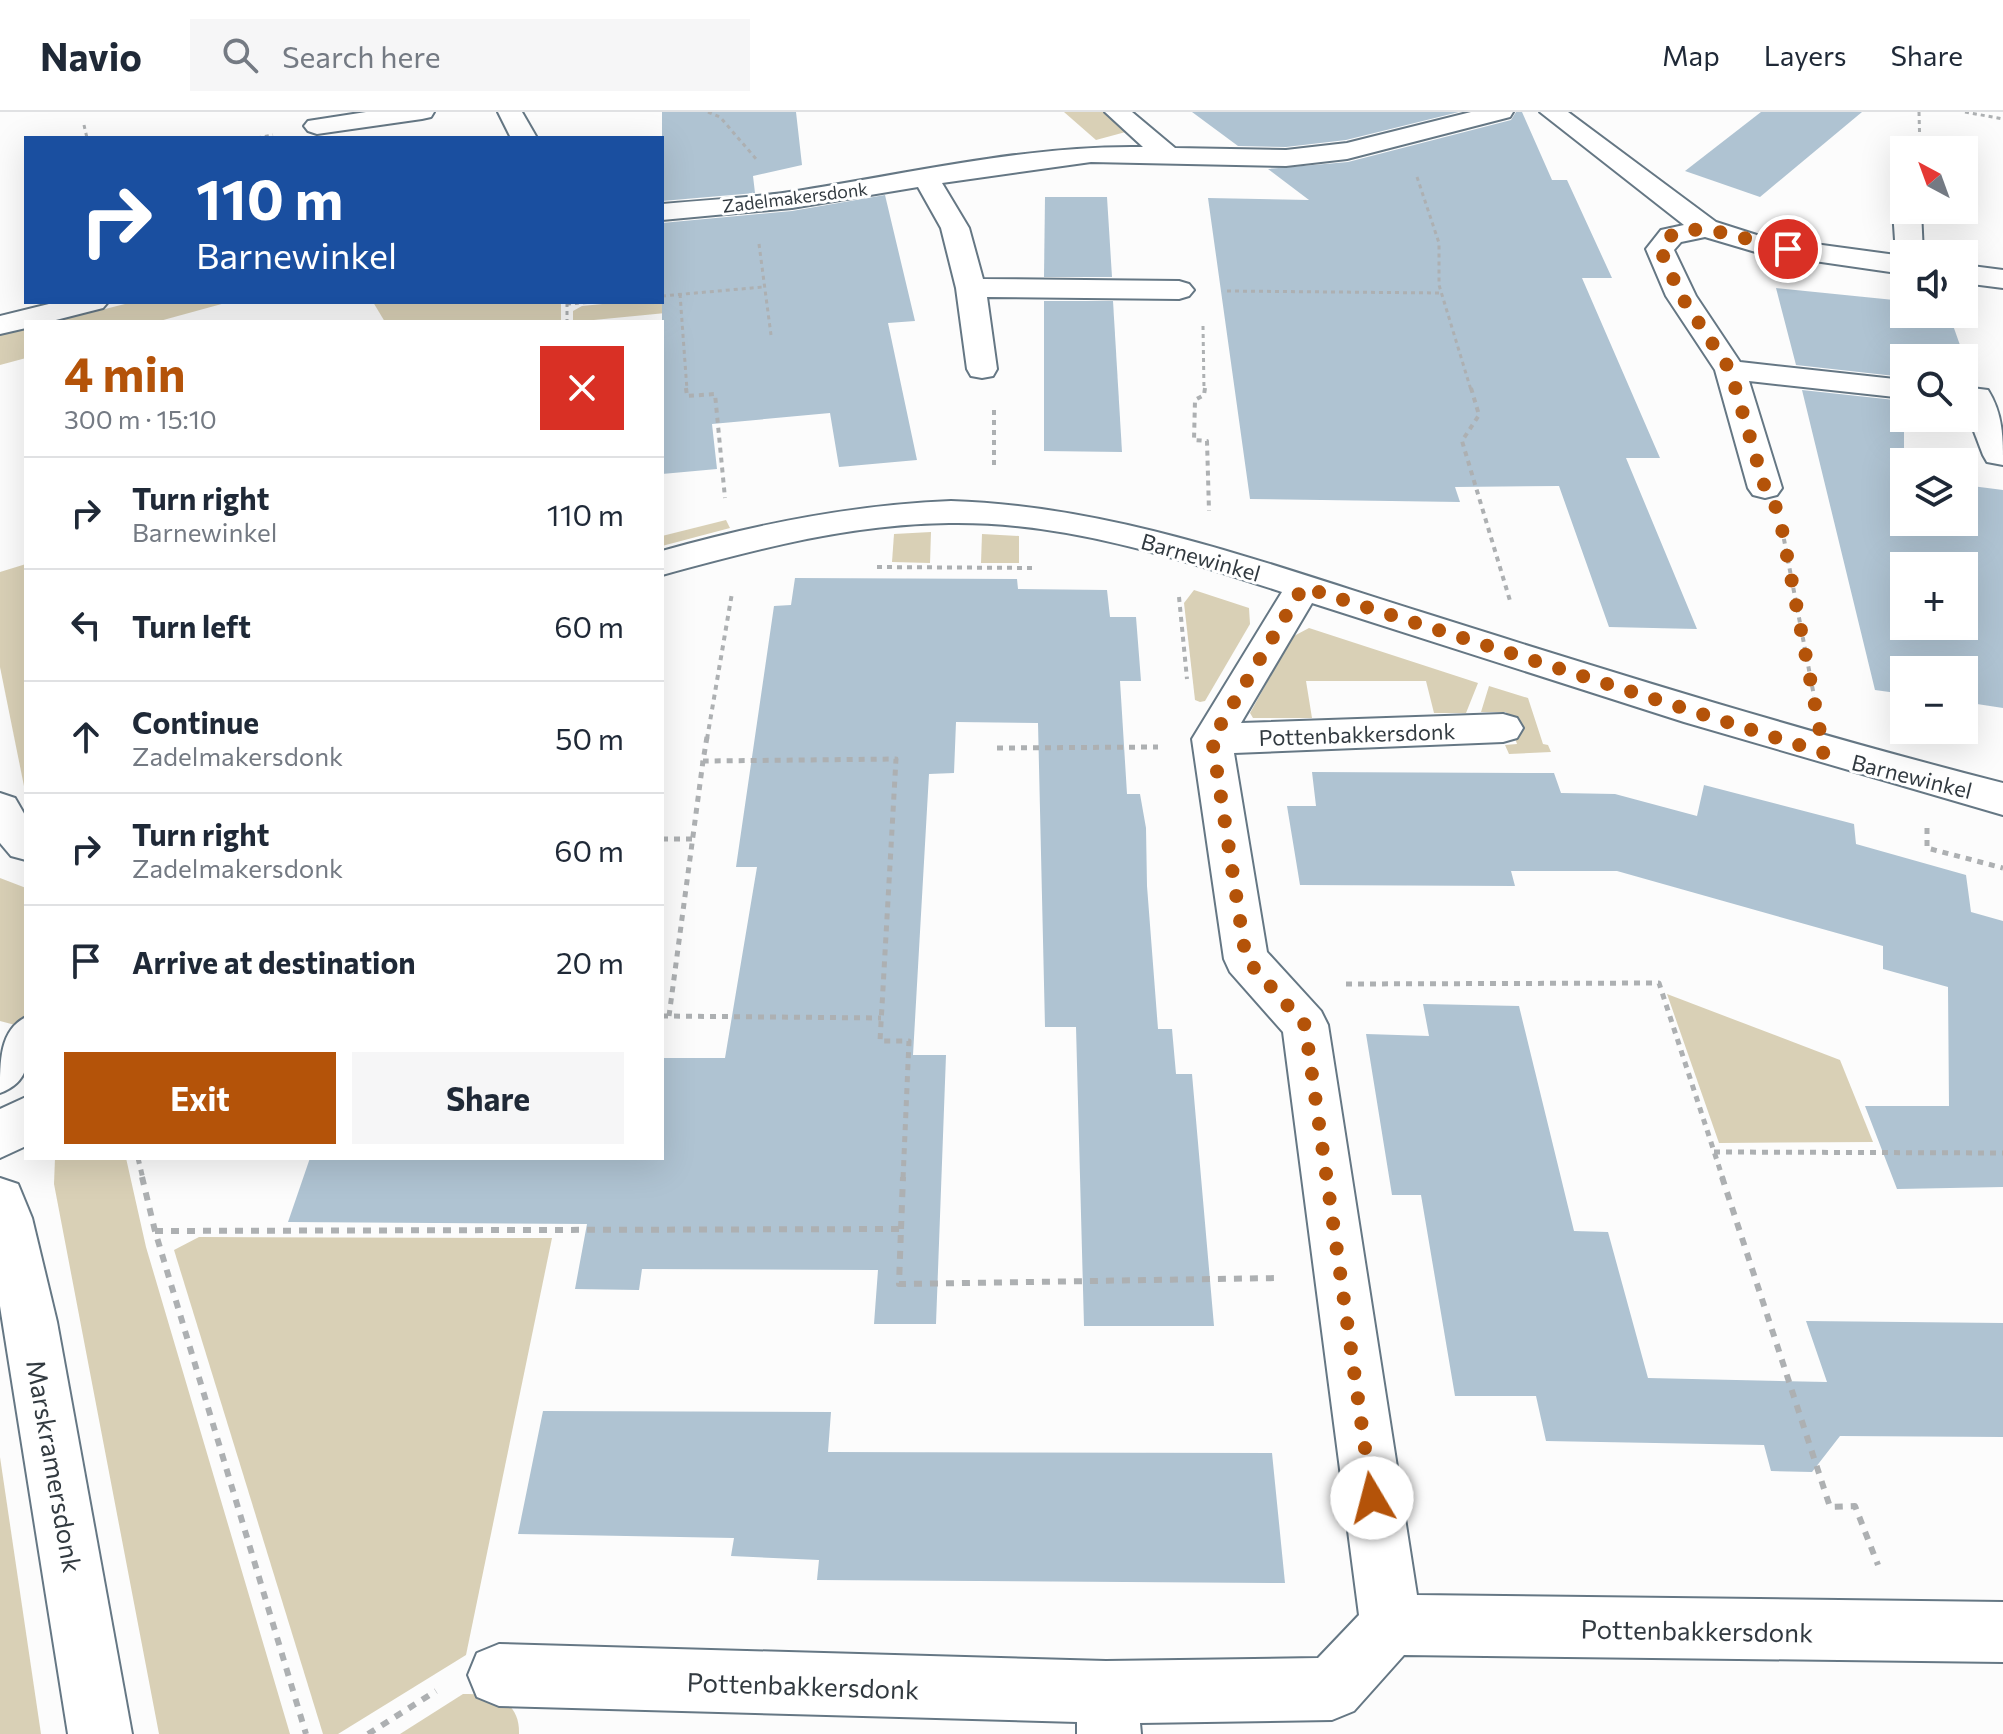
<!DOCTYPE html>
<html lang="en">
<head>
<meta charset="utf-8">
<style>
  :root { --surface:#fff; --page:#f6f6f7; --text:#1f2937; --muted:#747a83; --line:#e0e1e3; --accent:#b45309 }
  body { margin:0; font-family:Commissioner,sans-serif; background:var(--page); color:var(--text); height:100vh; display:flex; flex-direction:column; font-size:30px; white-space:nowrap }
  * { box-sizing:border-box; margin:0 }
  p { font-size:26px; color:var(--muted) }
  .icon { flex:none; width:44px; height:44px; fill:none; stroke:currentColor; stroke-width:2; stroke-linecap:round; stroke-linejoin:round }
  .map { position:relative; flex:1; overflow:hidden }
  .sheet { position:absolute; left:24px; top:208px; width:640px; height:840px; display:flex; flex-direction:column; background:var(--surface); border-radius:0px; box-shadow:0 8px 32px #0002 }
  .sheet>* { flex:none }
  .guide { position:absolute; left:24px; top:24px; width:640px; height:168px; border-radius:0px; box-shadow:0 8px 32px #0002; background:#1a4fa0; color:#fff; overflow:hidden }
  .needle { width:52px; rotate:319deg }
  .tools { position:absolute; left:1890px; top:24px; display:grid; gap:16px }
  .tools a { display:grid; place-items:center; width:88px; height:88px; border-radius:0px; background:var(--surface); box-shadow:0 8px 32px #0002; font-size:40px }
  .pin { position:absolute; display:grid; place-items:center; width:68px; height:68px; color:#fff; margin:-34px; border:4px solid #fff; border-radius:50%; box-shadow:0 2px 8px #0007 }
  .me { position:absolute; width:88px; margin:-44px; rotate:352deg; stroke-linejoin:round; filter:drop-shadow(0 0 6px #0008) }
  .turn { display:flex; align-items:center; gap:28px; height:168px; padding:0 40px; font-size:36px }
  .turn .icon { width:104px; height:104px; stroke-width:2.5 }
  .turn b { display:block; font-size:56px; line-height:68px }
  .round { display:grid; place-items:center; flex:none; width:84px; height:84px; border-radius:0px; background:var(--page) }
  .head { display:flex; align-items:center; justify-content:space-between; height:136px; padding:0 40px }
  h1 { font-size:48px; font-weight:700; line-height:60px; color:var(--accent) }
  .button { display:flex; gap:16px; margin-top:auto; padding:16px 40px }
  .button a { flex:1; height:92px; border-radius:0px; background:var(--accent); color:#fff; font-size:32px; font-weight:700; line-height:92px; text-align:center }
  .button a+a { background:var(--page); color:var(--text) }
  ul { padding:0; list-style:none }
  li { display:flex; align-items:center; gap:24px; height:112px; padding:0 40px; border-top:2px solid var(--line) }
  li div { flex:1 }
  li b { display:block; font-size:30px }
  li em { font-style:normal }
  header { display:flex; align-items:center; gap:48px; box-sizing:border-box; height:112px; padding:0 40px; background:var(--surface); border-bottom:2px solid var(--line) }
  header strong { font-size:38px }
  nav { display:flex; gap:44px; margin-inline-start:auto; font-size:28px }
  .search { width:560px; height:72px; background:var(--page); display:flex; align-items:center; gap:20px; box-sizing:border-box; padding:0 28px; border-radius:0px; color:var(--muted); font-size:30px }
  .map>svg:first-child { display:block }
  .green { fill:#d9d0b6 }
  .building { fill:#afc3d2; fill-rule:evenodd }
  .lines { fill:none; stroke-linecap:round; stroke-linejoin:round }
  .minor-casing { stroke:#657784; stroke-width:4 }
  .path-far3 { stroke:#adb0b2; stroke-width:3; stroke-dasharray:4 4; stroke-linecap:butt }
  .path-far2 { stroke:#adb0b2; stroke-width:4; stroke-dasharray:5 5; stroke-linecap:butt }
  .path-far1 { stroke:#adb0b2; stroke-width:5; stroke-dasharray:6 6; stroke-linecap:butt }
  .path { stroke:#adb0b2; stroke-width:6; stroke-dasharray:8 8; stroke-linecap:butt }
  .minor { fill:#fff; fill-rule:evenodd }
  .route { stroke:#b45309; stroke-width:14; stroke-dasharray:0 25.2 }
  .labels { text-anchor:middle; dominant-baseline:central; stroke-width:6; stroke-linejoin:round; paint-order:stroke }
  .far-street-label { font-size:18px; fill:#323a40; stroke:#fff }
  .street-label { font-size:22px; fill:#323a40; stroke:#fff }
  .near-street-label { font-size:26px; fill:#323a40; stroke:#fff }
</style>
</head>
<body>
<header>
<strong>Navio</strong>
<div class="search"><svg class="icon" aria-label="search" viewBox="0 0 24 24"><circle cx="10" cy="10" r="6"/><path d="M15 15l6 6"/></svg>Search here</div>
<nav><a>Map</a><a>Layers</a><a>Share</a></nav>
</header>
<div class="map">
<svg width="2003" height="1622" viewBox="0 0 2003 1622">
  <rect width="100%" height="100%" fill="#fcfcfc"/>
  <g class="green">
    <path d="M1064,0h47l22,18 -37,10z"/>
    <path d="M133,190h96l-73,20h-103z"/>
    <path d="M373,190h188v20h-176z"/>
    <path d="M623,190h39l14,10 -103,10v-11l9,-5z"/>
    <path d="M26,217v29l-26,7v-30z"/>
    <path d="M726,408l4,8 -68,18v-10z"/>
    <path d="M931,420l-1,31 -38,-1 2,-28z"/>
    <path d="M982,422l37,2v27h-38z"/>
    <path d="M26,452v232l-26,-129v-95z"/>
    <path d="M1194,478l55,18 1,16 -45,77 -5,1 -5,-2 -11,-97z"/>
    <path d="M1309,516l169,55 -12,30h-32l-8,-32h-120l6,37h-59l-3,-5 42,-76z"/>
    <path d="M1489,574l39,12 15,46 5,1 3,7 -42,2 -4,-9 12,-1 -11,-32h-25z"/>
    <path d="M0,766l26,10v128l-7,10 -19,-5z"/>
    <path d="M1667,882l173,66 33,82 -154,1z"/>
    <path d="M55,1046h71l20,89 144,487h-131l-105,-550z"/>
    <path d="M199,1125l353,1 -86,417 -128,79h-15l-149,-484z"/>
    <path d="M0,1345l41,277h-41z"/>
    <path d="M463,1582c29,-1 57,5 56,40h-119z"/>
  </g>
  <g class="building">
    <path d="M662,0h134l6,53 -49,11 2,17 -93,8z"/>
    <path d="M1192,0h267l-113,28 -60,7 -48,-1z"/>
    <path d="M1516,0h6l30,68h15l45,98h-30l78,180h-34l71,171 -88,-2 -50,-141 -104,1 5,15 -210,-3 -42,-301 101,2 -41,-31 80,-7 163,-42z"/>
    <path d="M1761,0h101l-102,85 -75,-26z"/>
    <path d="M885,83l30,126 -27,2 29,137 -78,7 -9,-54 -118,11 5,45 -55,5v-251l130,-12z"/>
    <path d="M1045,85h62l5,80h-68z"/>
    <path d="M1776,176l128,13v13h45l24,68 -9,-1v-23h-60v19l-108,-12z"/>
    <path d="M1044,189h69l9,151 -78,-1z"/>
    <path d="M1802,278l102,11v121h60v-37l39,5v218l-39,-6v-32h-60v24l-29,-4zM1904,454h60v60h-60z"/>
    <path d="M795,466l222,1 1,10 89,1 3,27h26l5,64h-21l7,113h13l6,34 1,58 11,143h14l4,45h16l22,252h-130l-8,-299h-31l-7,-304 -82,-1 -2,51 -25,1 -16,281h33l-10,269h-62l4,-54 -236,-1 -3,21 -64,-1 12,-65 -299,-2 22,-64h352v-100h63l32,-191h-21l38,-261 17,-1z"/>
    <path d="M1312,660l242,1 7,20 54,1 82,22 7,-31 150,39 2,20 110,31 5,37 32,9v266l-106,2 -32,-83h84l-1,-119 -65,-18v-23l-266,-75h-106l4,15 -215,-1 -13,-79h29z"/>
    <path d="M1423,892l96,2 55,225 34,1 40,146 179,4 -21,-61 197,2v114l-163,-1 -28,36 -41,-1 -7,-26 -218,-4 -10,-45h-81l-34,-201h-29l-26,-161 63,2z"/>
    <path d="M543,1299l288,1 -3,40 444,1 13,130 -468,-3 2,-20 -88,-4 3,-18 -216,-4z"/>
  </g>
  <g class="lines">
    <defs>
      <g id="minor">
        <path d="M366,0h68l-3,5 -9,2 -105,15 -9,-3 -4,-5 4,-5z"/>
        <path d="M498,0h24l15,26h-26z"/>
        <path d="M1105,0h27l43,36 111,2 61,-7 124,-31h42l-3,5 -163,42 -61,7 -195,-4 -149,21 27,45 14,51 196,2 10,3 5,6 -5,6 -10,3 -192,-2 10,72 -4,7 -11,2 -11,-2 -4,-7 -11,-81 -15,-60 -23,-41 -126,21 -130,12v-16c45,-4 90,-6 135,-13 115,-18 230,-46 346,-44z"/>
        <path d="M1540,0h28l148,110 47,15 133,18 -3,-45 4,-6 7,-1v7h17l2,44h-19v20l-145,-21 -54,-16 -24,5 -7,8 22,46 44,66 164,18v18l-155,-17 33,107 -5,7 -12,3 -12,-3 -5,-7 -33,-118 -49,-74 -20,-47 15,-19 23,-5z"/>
        <path d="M1964,153l39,5v18l-39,-5z"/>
        <path d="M57,190h51l-5,6 -55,14h-22v6l-26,6v-18z"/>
        <path d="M1964,275l24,3c15,24 15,48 15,75l-16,-3 -4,-7 -19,-50z"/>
        <path d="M951,389c163,5 316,63 470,111 193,61 386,121 582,171v32l-319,-93 -372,-119 -71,120 262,-9 14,4 6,10 -6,10 -14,4 -269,11 33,199 54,59 7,14 89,570 586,7v60l-599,-7 -50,56 -22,9 -192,3 1,11h-64v-12l-578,-16 -22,-9 -9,-22 9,-22 22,-9 607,17 212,-3 41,-43 -76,-583 -53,-60 -6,-13 -32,-220 90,-147c-108,-35 -219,-71 -333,-69 -99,1 -192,26 -287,52v-24c95,-27 190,-46 289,-50z"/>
        <path d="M0,681l15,5 11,19v43l-15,-4 -11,-13z"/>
        <path d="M26,905c0,34 11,62 -26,76 0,-33 0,-63 26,-76z"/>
        <path d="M26,985v49l-26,12v-49z"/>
        <path d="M0,1066l18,6 14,34 25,104 75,412h-64l-68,-428z"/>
      </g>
    </defs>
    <use href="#minor" class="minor-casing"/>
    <g class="path-far3">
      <path d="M708,0l12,5 37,43"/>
      <path d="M1919,0l1,38"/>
      <path d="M1965,0l38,7"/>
      <path d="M84,13l3,13"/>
      <path d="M257,26l16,-3"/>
      <path d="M1417,65l22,66v42l32,105"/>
      <path d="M759,132l12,91"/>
      <path d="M1227,179l215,2"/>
      <path d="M680,182l7,96"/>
      <path d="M662,184l101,-9"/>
      <path d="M567,191v19"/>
      <path d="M567,192l26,-2"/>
      <path d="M1203,214l1,64"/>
    </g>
    <g class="path-far2">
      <path d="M686,276l1,8 28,-2 10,104"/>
      <path d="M1205,276l-1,7 -9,5 -1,40 13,1 2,70"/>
      <path d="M1471,276l8,27 -17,26 49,163"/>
      <path d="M994,298v58"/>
      <path d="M1782,417l32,167"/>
      <path d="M877,455l158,1"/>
      <path d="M1179,485l8,82"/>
      <path d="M707,627l25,-146"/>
    </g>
    <g class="path-far1">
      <path d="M707,625l-4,24 193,-2 -16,282h29l-6,138"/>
      <path d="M997,636l161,-1"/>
      <path d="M1927,716v20l76,20"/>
      <path d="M662,727h30"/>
      <path d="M1346,872l313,-1 64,196"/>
      <path d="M662,904l219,2"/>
      <path d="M669,904l34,-255"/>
      <path d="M1714,1040l289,1"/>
      <path d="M138,1046l5,21"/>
    </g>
    <g class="path">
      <path d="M142,1065l13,54 151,503"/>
      <path d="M1722,1065l108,330 25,-1 23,59"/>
      <path d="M901,1117l2,-52"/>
      <path d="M155,1119l746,-2 -2,55 382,-6"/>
      <path d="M368,1622l68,-43"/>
    </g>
    <use href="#minor" class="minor"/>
  </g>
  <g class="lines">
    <path class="route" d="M1372,1386l-67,-473 -59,-66 -34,-220 91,-152 521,166 -45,-240 -14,-25 -35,-118 -49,-74 -21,-47c3,-4 8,-11 12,-14 30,-16 83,9 116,14"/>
  </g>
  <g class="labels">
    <g class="far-street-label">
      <text transform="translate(795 85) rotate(-7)">Zadelmakersdonk</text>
    </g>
    <g class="street-label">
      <text transform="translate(1201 445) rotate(16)">Barnewinkel</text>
      <text transform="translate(1357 622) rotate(-2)">Pottenbakkersdonk</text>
      <text transform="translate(1912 664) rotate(14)">Barnewinkel</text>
    </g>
    <g class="near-street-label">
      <text transform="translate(55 1354) rotate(80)">Marskramersdonk</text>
      <text transform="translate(1697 1518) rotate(1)">Pottenbakkersdonk</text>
      <text transform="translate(803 1573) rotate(2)">Pottenbakkersdonk</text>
    </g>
  </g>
</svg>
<div class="tools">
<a><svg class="needle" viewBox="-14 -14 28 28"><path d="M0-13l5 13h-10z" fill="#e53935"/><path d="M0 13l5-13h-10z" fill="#747a83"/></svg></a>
<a><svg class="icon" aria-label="sound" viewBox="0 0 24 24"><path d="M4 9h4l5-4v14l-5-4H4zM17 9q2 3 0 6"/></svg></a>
<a><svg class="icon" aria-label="search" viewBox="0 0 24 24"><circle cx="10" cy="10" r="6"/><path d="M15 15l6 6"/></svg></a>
<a><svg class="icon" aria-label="layers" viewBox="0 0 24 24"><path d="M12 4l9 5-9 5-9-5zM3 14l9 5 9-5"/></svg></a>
<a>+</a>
<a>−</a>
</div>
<div class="pin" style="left:1788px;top:137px;background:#d93025"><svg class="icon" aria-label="arrive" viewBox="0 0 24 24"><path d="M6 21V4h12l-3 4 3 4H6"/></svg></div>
<svg class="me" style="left:1372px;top:1386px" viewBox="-20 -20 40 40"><circle r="19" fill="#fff"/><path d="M0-13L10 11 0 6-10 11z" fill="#b45309"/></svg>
<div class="guide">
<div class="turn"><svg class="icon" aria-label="right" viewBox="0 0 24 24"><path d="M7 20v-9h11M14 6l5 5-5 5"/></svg><div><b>110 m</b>Barnewinkel</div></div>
</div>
<section class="sheet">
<div class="head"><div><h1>4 min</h1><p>300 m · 15:10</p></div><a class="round" style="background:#d93025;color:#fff"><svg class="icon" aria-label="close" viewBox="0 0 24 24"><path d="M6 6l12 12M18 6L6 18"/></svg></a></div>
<ul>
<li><svg class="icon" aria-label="right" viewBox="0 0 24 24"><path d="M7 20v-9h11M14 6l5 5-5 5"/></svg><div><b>Turn right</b><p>Barnewinkel</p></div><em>110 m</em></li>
<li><svg class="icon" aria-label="left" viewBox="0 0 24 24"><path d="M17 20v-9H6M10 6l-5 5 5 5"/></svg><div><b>Turn left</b></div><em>60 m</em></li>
<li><svg class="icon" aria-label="ahead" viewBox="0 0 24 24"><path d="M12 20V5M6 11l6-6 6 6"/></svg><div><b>Continue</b><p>Zadelmakersdonk</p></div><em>50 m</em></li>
<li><svg class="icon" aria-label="right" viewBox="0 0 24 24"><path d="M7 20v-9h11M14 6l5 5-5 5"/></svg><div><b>Turn right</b><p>Zadelmakersdonk</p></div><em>60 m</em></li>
<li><svg class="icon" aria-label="arrive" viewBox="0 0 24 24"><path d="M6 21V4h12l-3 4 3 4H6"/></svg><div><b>Arrive at destination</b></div><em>20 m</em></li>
</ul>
<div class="button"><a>Exit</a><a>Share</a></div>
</section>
</div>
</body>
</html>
